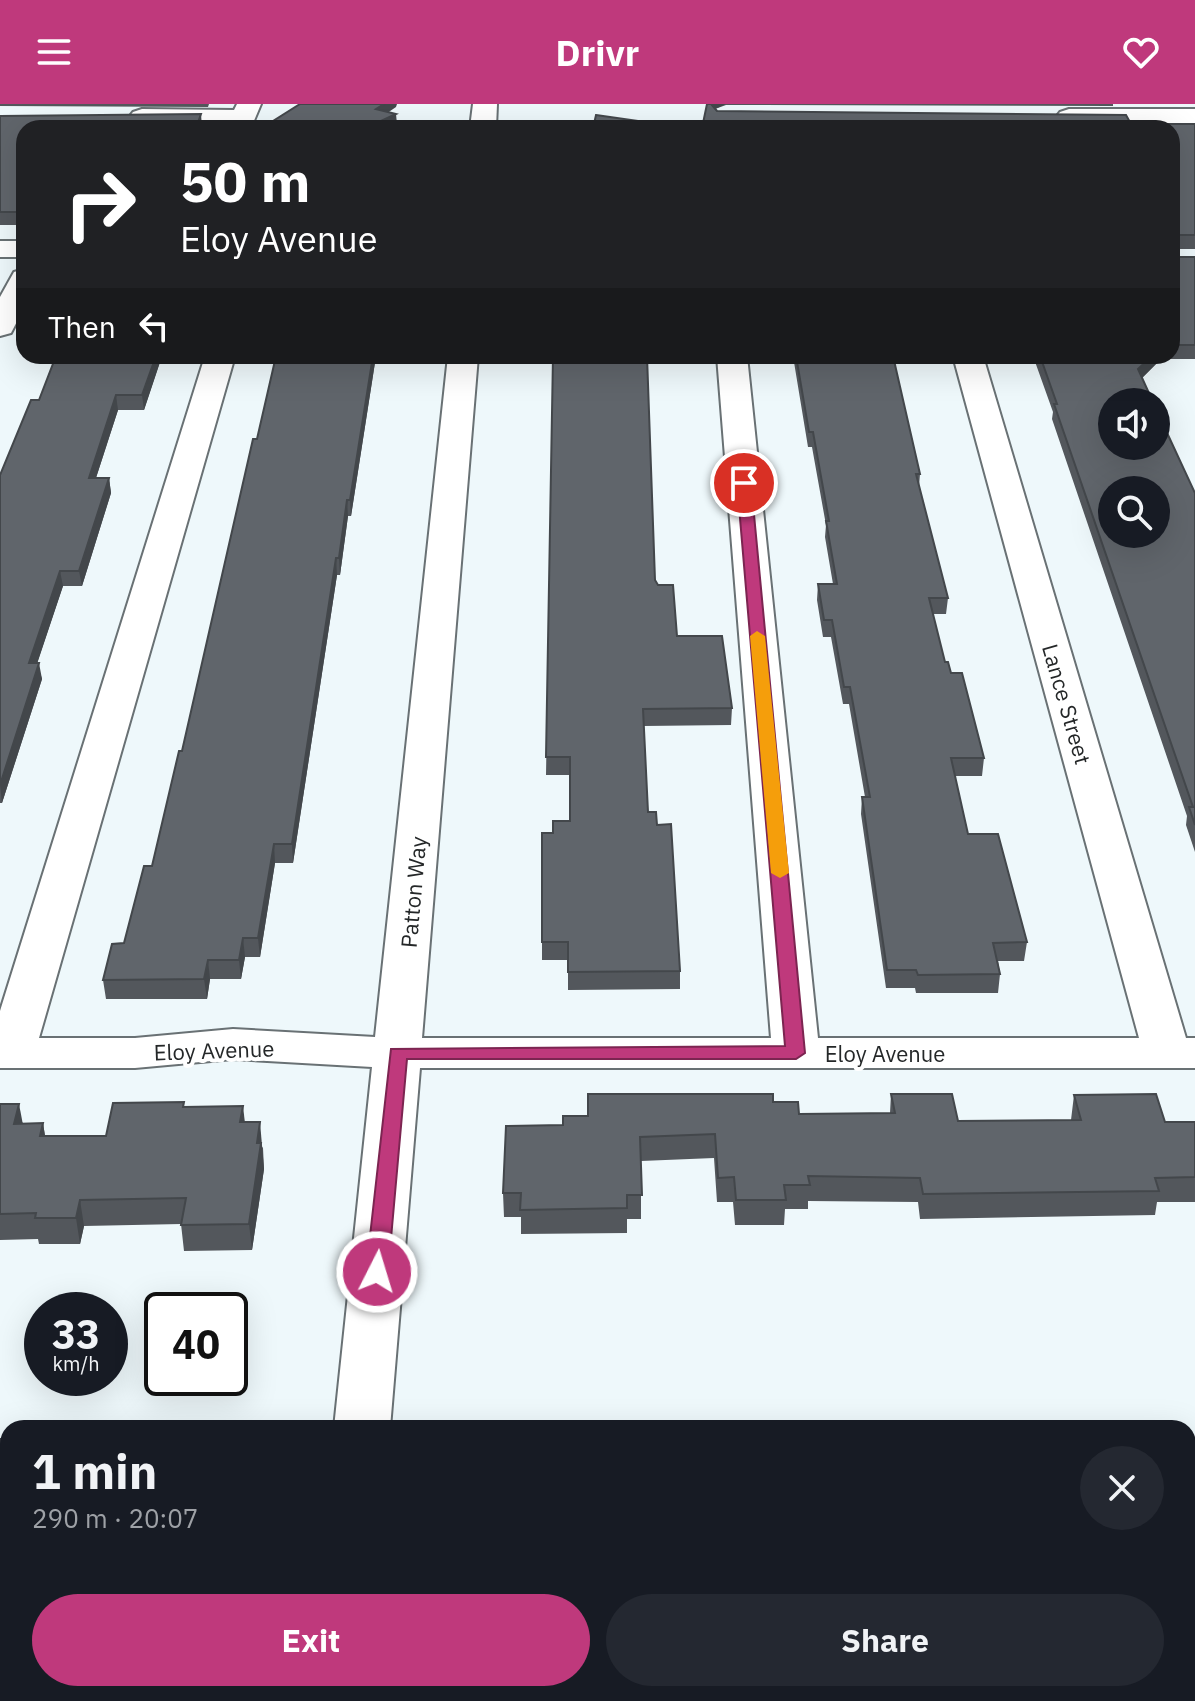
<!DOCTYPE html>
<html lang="en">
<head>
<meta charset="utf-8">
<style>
  :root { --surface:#171b24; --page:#242831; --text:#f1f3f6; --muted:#9ea1a6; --accent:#bf397c }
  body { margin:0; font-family:"IBM Plex Sans",sans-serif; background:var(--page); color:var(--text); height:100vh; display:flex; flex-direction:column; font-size:30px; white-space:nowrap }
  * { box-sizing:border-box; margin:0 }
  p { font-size:26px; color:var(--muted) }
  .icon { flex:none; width:44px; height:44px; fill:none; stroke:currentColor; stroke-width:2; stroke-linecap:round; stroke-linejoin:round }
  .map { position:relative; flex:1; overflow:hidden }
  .panel { position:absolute; left:0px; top:1316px; width:1196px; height:282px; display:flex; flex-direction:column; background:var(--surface); border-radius:24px 24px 0 0; box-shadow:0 8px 32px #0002 }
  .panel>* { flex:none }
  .banner { position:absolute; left:16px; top:16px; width:1164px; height:244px; border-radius:24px; box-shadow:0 8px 32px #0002; background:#202124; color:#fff; overflow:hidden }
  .buttons { position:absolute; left:1098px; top:284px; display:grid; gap:16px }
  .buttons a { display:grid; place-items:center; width:72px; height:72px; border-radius:50%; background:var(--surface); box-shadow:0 8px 32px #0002; font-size:40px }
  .speed { position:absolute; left:24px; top:1188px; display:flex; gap:16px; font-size:40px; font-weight:700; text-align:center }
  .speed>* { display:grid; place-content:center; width:104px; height:104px; border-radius:50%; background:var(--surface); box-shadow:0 8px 32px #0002; line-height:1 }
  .speed small { font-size:20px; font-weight:400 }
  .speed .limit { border:4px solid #111; border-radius:12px; background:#fff; color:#111 }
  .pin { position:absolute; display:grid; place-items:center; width:68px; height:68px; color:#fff; margin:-34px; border:4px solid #fff; border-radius:50%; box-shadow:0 2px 8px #0007 }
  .me { position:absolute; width:88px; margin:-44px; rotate:5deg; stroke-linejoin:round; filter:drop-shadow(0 0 6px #0008) }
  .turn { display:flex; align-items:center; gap:28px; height:168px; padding:0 32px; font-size:36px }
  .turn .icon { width:104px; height:104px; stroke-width:2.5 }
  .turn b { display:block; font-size:56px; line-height:68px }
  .then { display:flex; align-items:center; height:76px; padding:0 32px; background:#0003; gap:16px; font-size:30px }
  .round { display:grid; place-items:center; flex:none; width:84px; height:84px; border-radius:42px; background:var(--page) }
  .overview { display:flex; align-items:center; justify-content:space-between; height:136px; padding:0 32px }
  h1 { font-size:48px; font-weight:800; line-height:60px }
  .button { display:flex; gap:16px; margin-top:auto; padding:16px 32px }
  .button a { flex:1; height:92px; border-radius:48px; background:var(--accent); color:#fff; font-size:32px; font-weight:800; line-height:92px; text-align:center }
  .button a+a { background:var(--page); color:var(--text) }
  header { display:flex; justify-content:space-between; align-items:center; height:104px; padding:0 32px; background:var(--accent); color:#fff; font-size:36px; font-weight:800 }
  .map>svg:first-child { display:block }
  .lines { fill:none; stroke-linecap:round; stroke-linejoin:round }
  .minor-casing { stroke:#697174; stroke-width:4 }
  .minor { fill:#fff; fill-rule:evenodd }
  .wall { fill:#53575c }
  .shaded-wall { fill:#43474b }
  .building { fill:#60656b; stroke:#43474b; stroke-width:2; fill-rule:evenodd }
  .route { fill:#bf397c; stroke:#7c2551; stroke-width:2 }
  .slow { fill:#f59e0b }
  .labels { text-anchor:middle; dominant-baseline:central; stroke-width:8; stroke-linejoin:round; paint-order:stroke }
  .street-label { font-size:22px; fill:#242728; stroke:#fff }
</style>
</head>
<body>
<header><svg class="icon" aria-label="menu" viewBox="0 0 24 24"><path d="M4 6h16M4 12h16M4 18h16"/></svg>Drivr<svg class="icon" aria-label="heart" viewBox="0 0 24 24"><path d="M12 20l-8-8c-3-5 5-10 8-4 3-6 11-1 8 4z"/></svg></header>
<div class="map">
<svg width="1195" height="1597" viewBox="0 0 1195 1597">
  <rect width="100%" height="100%" fill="#eef8fb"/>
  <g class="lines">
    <defs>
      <g id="minor">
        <path d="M237,0h24l-8,19 -111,2 -9,-3 -4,-5 4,-5 9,-3 92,1z"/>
        <path d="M473,0h24l-1,24h-26z"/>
        <path d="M1069,5h126v16l-135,-3 -4,-5 4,-5z"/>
        <rect x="0" y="137" width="24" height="16"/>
        <path d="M24,165v39l-13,25 -11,3v-39l14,-25z"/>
        <path d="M205,252h30l-196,682h96l98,-9 142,8 73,-681h30l-56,682h349l-54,-682h30l71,682h321l-186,-682h30l203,682h9v30h-775l-30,360h-56l38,-361 -139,-8 -98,9h-135v-57z"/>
        <path d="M306,1590h62v7h-64z"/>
      </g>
    </defs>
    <use href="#minor" class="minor-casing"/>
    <use href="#minor" class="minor"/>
  </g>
  <g class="wall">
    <path d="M0,0h209l-1,3 -208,-1z"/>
    <path d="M707,0h406v2l-387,-1 -11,4 2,2 414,13h64v125h-23l-470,-121z"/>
    <path d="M201,10l1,12 -178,2v97h-24v-109z"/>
    <path d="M1172,153h23v102h-34l-19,19 53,115v359l-9,-27 1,-9 -135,-397 1,-7 -20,-56h139z"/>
    <path d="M56,252h106l-18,54h-26l-22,68h13l2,15 -29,93h-19l-26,77 5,16 -40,124h-2v-328l39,-75z"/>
    <path d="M376,252l-25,160h-3l-8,59h-3l-44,288h-18l-15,94h-15l-4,22h-31l-3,20h-101l-3,-19 21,-37 28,-77 30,-115 75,-312z"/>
    <path d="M553,252h109v3h-15l8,221 22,56 55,72 -1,17 -87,1 4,86 9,13 23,146v18l-112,1v-30h-26v-127h11l17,-12v-46h-24z"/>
    <path d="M793,252h100l27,118 -1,12 29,112 -2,16h-13l12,48 6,11 33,85 -2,18h-27l13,58 59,108 -3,19h-26l2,13 -2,19h-82l-1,-5h-29l-25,-174 1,-17h3l-16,-93h-6l-12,-67h-8l-6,-37 1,-16h15l-8,-47 1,-12 -14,-78h-4z"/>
    <path d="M891,990l67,27 113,-1 3,-25 91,27h30v80h-38l-2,13 -235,4 -2,-17 -110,-1v8h-23l-1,16h-49l-2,-23h-16l-3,-44 -73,3v58h-14v14l-106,1v-17h-17l-1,-24 60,-68 25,-9 185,-14 26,12 91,-1z"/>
    <path d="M0,1000l23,19h20l2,13h61l79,-29 60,15 18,26 1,21 -12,81 -68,1 -3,-27 -97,2 -4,18h-41l-1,-5 -38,1z"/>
    <rect x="0" y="1335" width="8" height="172"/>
    <rect x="1188" y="1412" width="7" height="106"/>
  </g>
  <g class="shaded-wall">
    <path d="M384,0h13l-1,3 -19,13 -1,-11z"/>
    <path d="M710,0h16l-11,5z"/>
    <path d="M201,10v14h-5z"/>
    <path d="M396,10l1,10 -7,4h-24z"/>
    <path d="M156,252h6l-18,54 -2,-15z"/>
    <path d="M373,252h3l-25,160 -1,-16z"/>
    <path d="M1152,252h10l-1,3 -25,25 2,-15z"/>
    <path d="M116,291l2,15 -27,83 -2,-15z"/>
    <path d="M109,374l2,15 -29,93 -3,-15z"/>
    <path d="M347,396l1,16 -8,59 -1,-17z"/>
    <path d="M336,454l1,17 -44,288 -1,-19z"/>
    <path d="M60,467l3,15 -31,93 -3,-16z"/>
    <path d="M39,559l3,16 -40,124 -2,-18z"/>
    <path d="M274,740l1,19 -15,94 -2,-19z"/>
    <path d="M243,834l2,19 -4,22 -2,-19z"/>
    <path d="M208,856l2,19 -3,20 -3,-20z"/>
    <path d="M19,1000l5,26 -10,-6z"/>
    <path d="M243,1002l3,26 -6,-10z"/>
    <path d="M260,1018l4,47 -12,81 -3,-26 8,-81z"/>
    <path d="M43,1019l4,26 -7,-13z"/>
    <path d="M80,1096l4,26 -4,18 -4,-26z"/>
  </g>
  <g class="building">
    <path d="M300,0h84l-8,5 20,5 -30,14h-104z"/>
    <path d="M707,0h4l6,7 409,4 5,9h64v111h-23v-107h-470z"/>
    <path d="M201,10l-5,14h-172v84h-24v-96z"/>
    <path d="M596,11l91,13h-94z"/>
    <rect x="1172" y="153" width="23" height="88"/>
    <path d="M56,252h100l-14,39h-26l-27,83h20l-30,93h-19l-31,92h10l-39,122v-310l31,-75h8z"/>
    <path d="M276,252h97l-23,144h-3l-8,58h-3l-44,286h-18l-16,94h-15l-4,22h-31l-4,19 -101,1 9,-36 12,-1 20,-77h8l27,-115h3l71,-312h4z"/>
    <path d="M553,252h94l8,224 3,5h15l4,51h45l10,72 -89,1 5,103h8l1,13 14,-1 9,147 -112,1v-30h-26v-109h11v-12h17v-64h-24z"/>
    <path d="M796,252h97l27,118h-4l32,124h-19l16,64h3l3,11h11l22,85h-33l17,76h30l29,108 -34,1 7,31 -82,1 -2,-5h-29l-25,-173h8l-20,-110h-6l-12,-67h-8l-6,-36h19l-11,-63h3l-16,-89h-4z"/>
    <path d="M1040,252h112l-14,13 15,33h-41v44h44v-37l39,84v332l-6,-18h4l-139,-403h3zM1112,386h44v44h-44z"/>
    <path d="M588,990h185v8h25l1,12 96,-1 -4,-19h61l6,27 123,-1 -7,-25 82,-1 9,28h30v55l-40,1 4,13 -236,3 -3,-16 -112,-2 2,9h-26l2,15h-50l-2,-23 -16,1 -3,-44 -75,3 2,58h-15v13l-107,2 1,-17h-18l3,-67 57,-1v-9h25z"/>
    <path d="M184,998l-1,5 60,-1 -3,16h20l-3,21h4l-12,81 -68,1 5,-27 -106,2 -4,18h-41l1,-5 -36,1v-110h19l-5,20 29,-1 -3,13h66l7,-33z"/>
    <rect x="0" y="1335" width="8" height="145"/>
    <path d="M1188,1412h7v80l-7,1z"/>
  </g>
  <path class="route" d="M744,374l7,5 54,570 -9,6h-389l-19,213 -3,5h-16l-3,-5 25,-223 394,-3 -48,-563z"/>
  <path class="slow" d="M757,527l8,5 24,237 -9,5 -9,-5 -21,-237z"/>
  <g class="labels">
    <g class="street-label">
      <text transform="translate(1067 600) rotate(74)">Lance Street</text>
      <text transform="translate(413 788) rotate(-85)">Patton Way</text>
      <text transform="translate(214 946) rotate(-2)">Eloy Avenue</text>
      <text x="885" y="949">Eloy Avenue</text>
    </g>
  </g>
</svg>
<div class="buttons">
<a><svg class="icon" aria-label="sound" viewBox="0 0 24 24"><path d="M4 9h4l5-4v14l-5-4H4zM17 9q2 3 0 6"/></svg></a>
<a><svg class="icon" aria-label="search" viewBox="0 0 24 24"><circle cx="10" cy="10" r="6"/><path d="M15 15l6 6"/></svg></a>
</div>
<div class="speed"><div>33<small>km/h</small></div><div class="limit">40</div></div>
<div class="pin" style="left:744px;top:379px;background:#d93025"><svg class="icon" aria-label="arrive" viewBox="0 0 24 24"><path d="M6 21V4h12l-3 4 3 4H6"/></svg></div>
<svg class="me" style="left:377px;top:1168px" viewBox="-20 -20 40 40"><circle r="17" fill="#bf397c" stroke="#fff" stroke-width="3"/><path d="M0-11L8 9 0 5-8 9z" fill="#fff"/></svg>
<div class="banner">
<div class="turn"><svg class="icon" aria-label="right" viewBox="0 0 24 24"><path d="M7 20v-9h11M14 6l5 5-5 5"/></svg><div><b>50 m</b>Eloy Avenue</div></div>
<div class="then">Then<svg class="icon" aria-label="left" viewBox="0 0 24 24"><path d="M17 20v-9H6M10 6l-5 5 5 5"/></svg></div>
</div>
<section class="panel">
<div class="overview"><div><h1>1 min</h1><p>290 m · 20:07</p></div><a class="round"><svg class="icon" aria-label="close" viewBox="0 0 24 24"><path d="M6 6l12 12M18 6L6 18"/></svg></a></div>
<div class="button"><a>Exit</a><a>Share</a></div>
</section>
</div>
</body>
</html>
